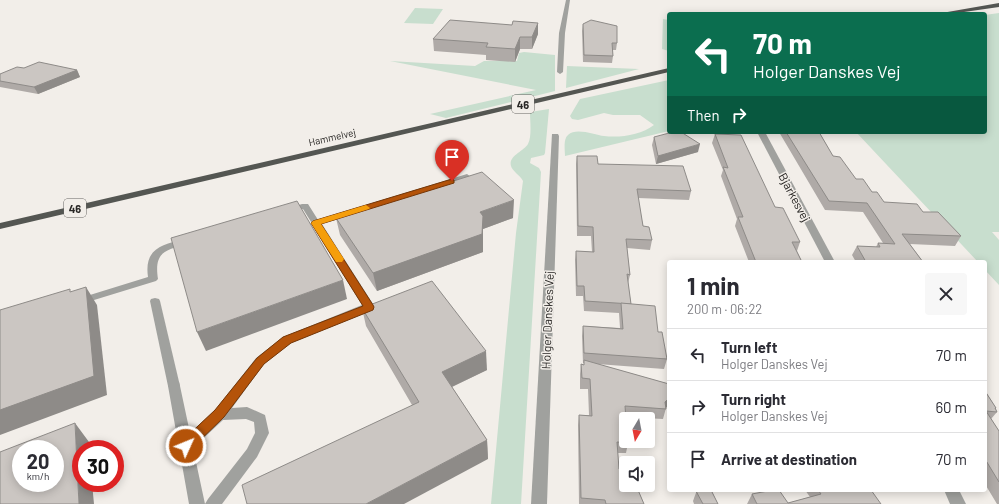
<!DOCTYPE html>
<html lang="en">
<head>
<meta charset="utf-8">
<style>
  :root { --surface:#fff; --page:#f7f7f7; --text:#2b2b33; --muted:#7c7c81; --line:#e1e1e2 }
  body { margin:0; font-family:Barlow,sans-serif; background:var(--page); color:var(--text); height:100vh; display:flex; flex-direction:column; font-size:15px; white-space:nowrap }
  * { box-sizing:border-box; margin:0 }
  p { font-size:13px; color:var(--muted) }
  .icon { flex:none; width:22px; height:22px; fill:none; stroke:currentColor; stroke-width:2; stroke-linecap:round; stroke-linejoin:round }
  .map { position:relative; flex:1; overflow:hidden }
  .side { position:absolute; left:667px; top:260px; width:320px; height:232px; display:flex; flex-direction:column; background:var(--surface); border-radius:4px; box-shadow:0 2px 10px #0003 }
  .side>* { flex:none }
  .hud { position:absolute; left:667px; top:12px; width:320px; height:122px; border-radius:4px; box-shadow:0 2px 10px #0003; background:#0b6e4f; color:#fff; overflow:hidden }
  .needle { width:26px; rotate:190deg }
  .fabs { position:absolute; left:619px; top:412px; display:grid; gap:8px }
  .fabs a { display:grid; place-items:center; width:36px; height:36px; border-radius:4px; background:var(--surface); box-shadow:0 2px 10px #0003; font-size:20px }
  .speed { position:absolute; left:12px; top:440px; display:flex; gap:8px; font-size:20px; font-weight:700; text-align:center }
  .speed>* { display:grid; place-content:center; width:52px; height:52px; border-radius:50%; background:var(--surface); box-shadow:0 2px 10px #0003; line-height:1 }
  .speed small { font-size:10px; font-weight:400 }
  .speed .limit { border:6px solid #d22; background:#fff; color:#111 }
  .pin { position:absolute; display:grid; place-items:center; width:34px; height:34px; color:#fff; margin:-41px -17px; border-radius:50% 50% 50% 0; rotate:-45deg; box-shadow:0 0 4px #0007 }
  .pin .icon { rotate:45deg }
  .me { position:absolute; width:44px; margin:-22px; rotate:46deg; stroke-linejoin:round; filter:drop-shadow(0 0 3px #0008) }
  .turn { display:flex; align-items:center; gap:14px; height:84px; padding:0 20px; font-size:18px }
  .turn .icon { width:52px; height:52px; stroke-width:2.5 }
  .turn b { display:block; font-size:28px; line-height:34px }
  .then { display:flex; align-items:center; height:38px; padding:0 20px; background:#0003; gap:8px; font-size:15px }
  .round { display:grid; place-items:center; flex:none; width:42px; height:42px; border-radius:4px; background:var(--page) }
  .headline { display:flex; align-items:center; justify-content:space-between; height:68px; padding:0 20px }
  h1 { font-size:24px; font-weight:700; line-height:30px }
  ul { padding:0; list-style:none }
  li { display:flex; align-items:center; gap:12px; height:52px; padding:0 20px; border-top:1px solid var(--line) }
  li div { flex:1 }
  li b { display:block; font-size:15px }
  li em { font-style:normal }
  .map>svg:first-child { display:block }
  .green { fill:#c8dece }
  .lines { fill:none; stroke-linecap:round; stroke-linejoin:round }
  .service { fill:#a0a19e; fill-rule:evenodd }
  .minor { fill:#a0a19e; fill-rule:evenodd }
  .trunk { fill:#545652; fill-rule:evenodd }
  .wall { fill:#afaaa7 }
  .shaded-wall { fill:#8e8b88 }
  .building { fill:#cbc6c2; stroke:#8e8b88; fill-rule:evenodd }
  .route { fill:#b45309; stroke:#753606 }
  .slow { fill:#f59e0b }
  .labels { text-anchor:middle; dominant-baseline:central; stroke-width:3; stroke-linejoin:round; paint-order:stroke }
  .far-street-label { font-size:10px; fill:#292725; stroke:#f2eee9 }
  .shield { fill:#f2eee9; stroke:#656360; stroke-width:1 }
  .shield-label { font-size:11px; font-weight:bold; fill:#292725 }
  .street-label { font-size:12px; fill:#292725; stroke:#f2eee9 }
</style>
</head>
<body>
<div class="map">
<svg width="999" height="504" viewBox="0 0 999 504">
  <rect width="100%" height="100%" fill="#f2eee9"/>
  <g class="green">
    <path d="M415,8l28,1 -10,15 -29,-1z"/>
    <path d="M999,13v219h-7l7,8v45l-14,-15v-8h-7l-122,-130h129v-117z"/>
    <path d="M663,19l6,1v31l-7,-2z"/>
    <path d="M524,52l31,3v36l-109,27 -16,-4 106,-24 -146,-29 85,5 9,-5h33l2,-8z"/>
    <path d="M567,66l72,3 -73,19z"/>
    <path d="M669,80v51l-104,25c0,-6 -2,-17 3,-21 8,-8 27,0 36,1 16,2 37,-1 50,-11l-14,-10h-27l-9,-2 -26,7 -6,-1 -2,-3 10,-17z"/>
    <path d="M549,109l-4,44 -1,2 -13,3 -1,5 9,5 2,4 -20,332h-30l25,-271 7,-52c-3,-6 -11,-10 -12,-15 -3,-10 13,-15 17,-22 4,-8 2,-22 2,-32z"/>
  </g>
  <g class="lines">
    <g class="service">
      <path d="M302,204h6l12,19 -1,2h-6l-10,-16 -14,4 -4,-2 1,-2z"/>
      <path d="M184,239l4,3 -1,2c-23,6 -33,9 -29,35l-2,2 -75,23 -4,-1 -1,-2 1,-2 71,-22c-4,-28 13,-32 36,-38z"/>
      <path d="M155,298l4,1 1,2 20,85 -2,3 -4,2 -4,-2 -2,-3 -18,-85 1,-2z"/>
    </g>
    <g class="minor">
      <path d="M566,0h4l-5,33 -2,39 -3,2 -3,-2 2,-39z"/>
      <path d="M757,132h8l70,130h-10z"/>
      <path d="M552,134h6l1,2 -12,368h-16z"/>
      <path d="M467,174l4,3 -1,2 -148,45 53,83 -2,3 -82,33 -27,21 -32,44 15,-1 18,8 4,18 -12,24 -35,47h-17l3,-5 39,-50 8,-16 -1,-11 -8,-3 -23,1 -30,28 12,56h-16l-21,-118 1,-4 5,-1 5,1 1,4 10,47 25,-23 41,-52 27,-21 79,-32 -51,-82 2,-2z"/>
      <path d="M944,490h15l7,14h-16z"/>
    </g>
    <g class="trunk">
      <path d="M999,3v4l-49,7h-14z"/>
      <path d="M669,68v4l-669,157v-6z"/>
    </g>
  </g>
  <g class="wall">
    <path d="M538,23v11l-6,15h-12l-5,13 -29,-2v-5l-52,-4 -1,-12 79,-14z"/>
    <path d="M583,24l34,19 -1,7h-4l1,6 -1,7 -29,-1 -1,-31z"/>
    <path d="M24,68l53,2 3,7 -42,17 -38,-7v-13z"/>
    <path d="M779,132h40l14,24 23,23 28,23 39,10 38,24 -6,10 -45,-2 13,18h-67l-4,-7 5,-9 19,1 2,-4h5l-20,-31 -38,-2z"/>
    <path d="M715,134l60,73 25,35 -3,9 5,11h-53l-14,-36 2,-7 -16,-43 2,-6 -11,-27z"/>
    <path d="M654,137l44,15 -42,12 -4,-19z"/>
    <path d="M577,156l21,8 93,27 -2,9 -51,-2 5,28 9,14 -2,10 -23,-2 3,27 -2,8 3,21 27,28 9,27 -3,10 -67,-5 72,20v20l-3,4 -3,11 -37,-2 2,26 -2,10h-8l1,16 19,21 6,14h-65l-1,-79 1,-10h10l-1,-26h-8v-15l1,-10 3,1v-2h-1l-1,-27 1,-10 37,2 -1,-15 -35,-2 -1,-15h-7l-1,-36 1,-9 16,1 -1,-16h-14l-1,-72z"/>
    <path d="M336,218h177l-30,11v23l-106,39 -37,-56z"/>
    <path d="M362,308l125,62 -35,17 35,53 1,19 -76,-54 -46,-79z"/>
    <path d="M985,391l11,17v1l1,3 -6,7 8,12v73h-2l-12,-20z"/>
    <path d="M697,490l15,2 6,12h-24l-1,-3z"/>
    <path d="M805,490h32l1,1 43,13h-134l5,-10 36,9 22,-6z"/>
  </g>
  <g class="shaded-wall">
    <path d="M538,23v11l-6,15v-12z"/>
    <path d="M520,37v12l-5,13v-13z"/>
    <path d="M77,70l3,7 -42,17 -4,-7z"/>
    <path d="M700,144l-2,8 -42,12 2,-8z"/>
    <path d="M514,200l-1,18 -30,11v23l-106,39 -4,-18 107,-61z"/>
    <path d="M343,280l4,19 -141,52 -9,-19z"/>
    <path d="M86,287l11,18 10,90 -107,40v-25z"/>
    <path d="M486,351l1,19 -44,21 -1,-19z"/>
    <path d="M669,398v6l-4,5v-7z"/>
    <path d="M75,423l14,19 1,7h-9v34h11l2,21h-15z"/>
    <path d="M487,440l1,19 -84,45h-38z"/>
  </g>
  <g class="building">
    <path d="M450,20l62,5 1,-4 25,2 -6,14h-12l-5,12 -29,-2 2,-4 -55,-4z"/>
    <path d="M591,20l26,6v17h-5l1,13 -29,-1 -1,-31z"/>
    <path d="M39,62l38,8 -43,17 -34,-6v-7l17,-7 7,1z"/>
    <path d="M673,132h8l19,12 -42,12 -4,-19z"/>
    <path d="M786,132h33l14,24 7,1 16,22h7l9,13h5l7,10 33,2 6,8h15l23,24 -59,-2 21,28h-57l-9,-16 23,1 -2,-4 17,1 -28,-41 -38,-2z"/>
    <path d="M715,134l26,1 34,72 8,1 17,34h-8l10,20h-46l-18,-45h5l-20,-50 5,1z"/>
    <path d="M577,156h20l1,8 85,2 8,25 -54,-2 6,37 6,1 3,13 -26,-1 4,36 -3,-1 4,30 -46,-3 -1,-15h-7l-1,-35 18,1 -1,-25 -15,-1z"/>
    <path d="M482,172l32,28 -34,12 3,4 -1,18 -109,39 -37,-55z"/>
    <path d="M297,201l46,79 -146,52 -26,-94z"/>
    <path d="M432,281l54,70 -44,21 45,68 -121,64h-119l-5,-19 177,-83 -57,-94z"/>
    <path d="M86,287l8,89 -94,34v-100l70,-21v3z"/>
    <path d="M621,303l34,3 3,26h4l5,27 -83,-6 -1,-27 40,3z"/>
    <path d="M584,360l85,24v14l-4,4 1,7 -41,-3 1,13v22h2v2l-11,-1 2,27 7,1v15h11l1,5 6,14h-38l-1,-4 -24,-2 -2,-83 13,1 -2,-37 -8,-1 -1,-14 3,1z"/>
    <path d="M985,391l11,17h-1l2,4 -11,-1 13,20v51l-14,-23v-26h1l-1,-1z"/>
    <path d="M75,423l4,81h-79v-52zM21,449h34v34h-34z"/>
    <path d="M697,490h14l7,14h-15l-7,-13z"/>
    <path d="M773,490h6l9,13 33,-9 -3,-4h19l1,1 6,-1h27l10,14h-124l-5,-10z"/>
  </g>
  <path class="route" d="M452,179l2,1v3l-133,41 52,81 1,2 -1,3 -82,33 -27,21 -40,53 -34,33 -4,2 -5,-2 -2,-4 2,-4 34,-32 42,-52 26,-21 80,-31 -52,-83 2,-2z"/>
  <path class="slow" d="M366,205l4,3 -1,1 -48,15 23,35 -2,3h-6l-25,-39 2,-2z"/>
  <g class="labels">
    <g class="far-street-label">
      <text transform="translate(332 137) rotate(-13)">Hammelvej</text>
    </g>
    <g class="shield">
      <rect x="512" y="95" width="22" height="18" rx="3"/>
      <rect x="64" y="199" width="22" height="18" rx="3"/>
    </g>
    <g class="shield-label">
      <text x="523" y="104">46</text>
      <text x="75" y="208">46</text>
    </g>
    <g class="street-label">
      <text transform="translate(795 197) rotate(62)">Bjarkesvej</text>
      <text transform="translate(547 320) rotate(-88)">Holger Danskes Vej</text>
    </g>
  </g>
</svg>
<div class="fabs">
<a><svg class="needle" viewBox="-14 -14 28 28"><path d="M0-13l5 13h-10z" fill="#e53935"/><path d="M0 13l5-13h-10z" fill="#7c7c81"/></svg></a>
<a><svg class="icon" aria-label="sound" viewBox="0 0 24 24"><path d="M4 9h4l5-4v14l-5-4H4zM17 9q2 3 0 6"/></svg></a>
</div>
<div class="speed"><div>20<small>km/h</small></div><div class="limit">30</div></div>
<div class="pin" style="left:452px;top:181px;background:#d93025"><svg class="icon" aria-label="arrive" viewBox="0 0 24 24"><path d="M6 21V4h12l-3 4 3 4H6"/></svg></div>
<svg class="me" style="left:186px;top:446px" viewBox="-20 -20 40 40"><circle r="17" fill="#b45309" stroke="#fff" stroke-width="3"/><path d="M0-11L8 9 0 5-8 9z" fill="#fff"/></svg>
<div class="hud">
<div class="turn"><svg class="icon" aria-label="left" viewBox="0 0 24 24"><path d="M17 20v-9H6M10 6l-5 5 5 5"/></svg><div><b>70 m</b>Holger Danskes Vej</div></div>
<div class="then">Then<svg class="icon" aria-label="right" viewBox="0 0 24 24"><path d="M7 20v-9h11M14 6l5 5-5 5"/></svg></div>
</div>
<section class="side">
<div class="headline"><div><h1>1 min</h1><p>200 m · 06:22</p></div><a class="round"><svg class="icon" aria-label="close" viewBox="0 0 24 24"><path d="M6 6l12 12M18 6L6 18"/></svg></a></div>
<ul>
<li><svg class="icon" aria-label="left" viewBox="0 0 24 24"><path d="M17 20v-9H6M10 6l-5 5 5 5"/></svg><div><b>Turn left</b><p>Holger Danskes Vej</p></div><em>70 m</em></li>
<li><svg class="icon" aria-label="right" viewBox="0 0 24 24"><path d="M7 20v-9h11M14 6l5 5-5 5"/></svg><div><b>Turn right</b><p>Holger Danskes Vej</p></div><em>60 m</em></li>
<li><svg class="icon" aria-label="arrive" viewBox="0 0 24 24"><path d="M6 21V4h12l-3 4 3 4H6"/></svg><div><b>Arrive at destination</b></div><em>70 m</em></li>
</ul>
</section>
</div>
</body>
</html>
